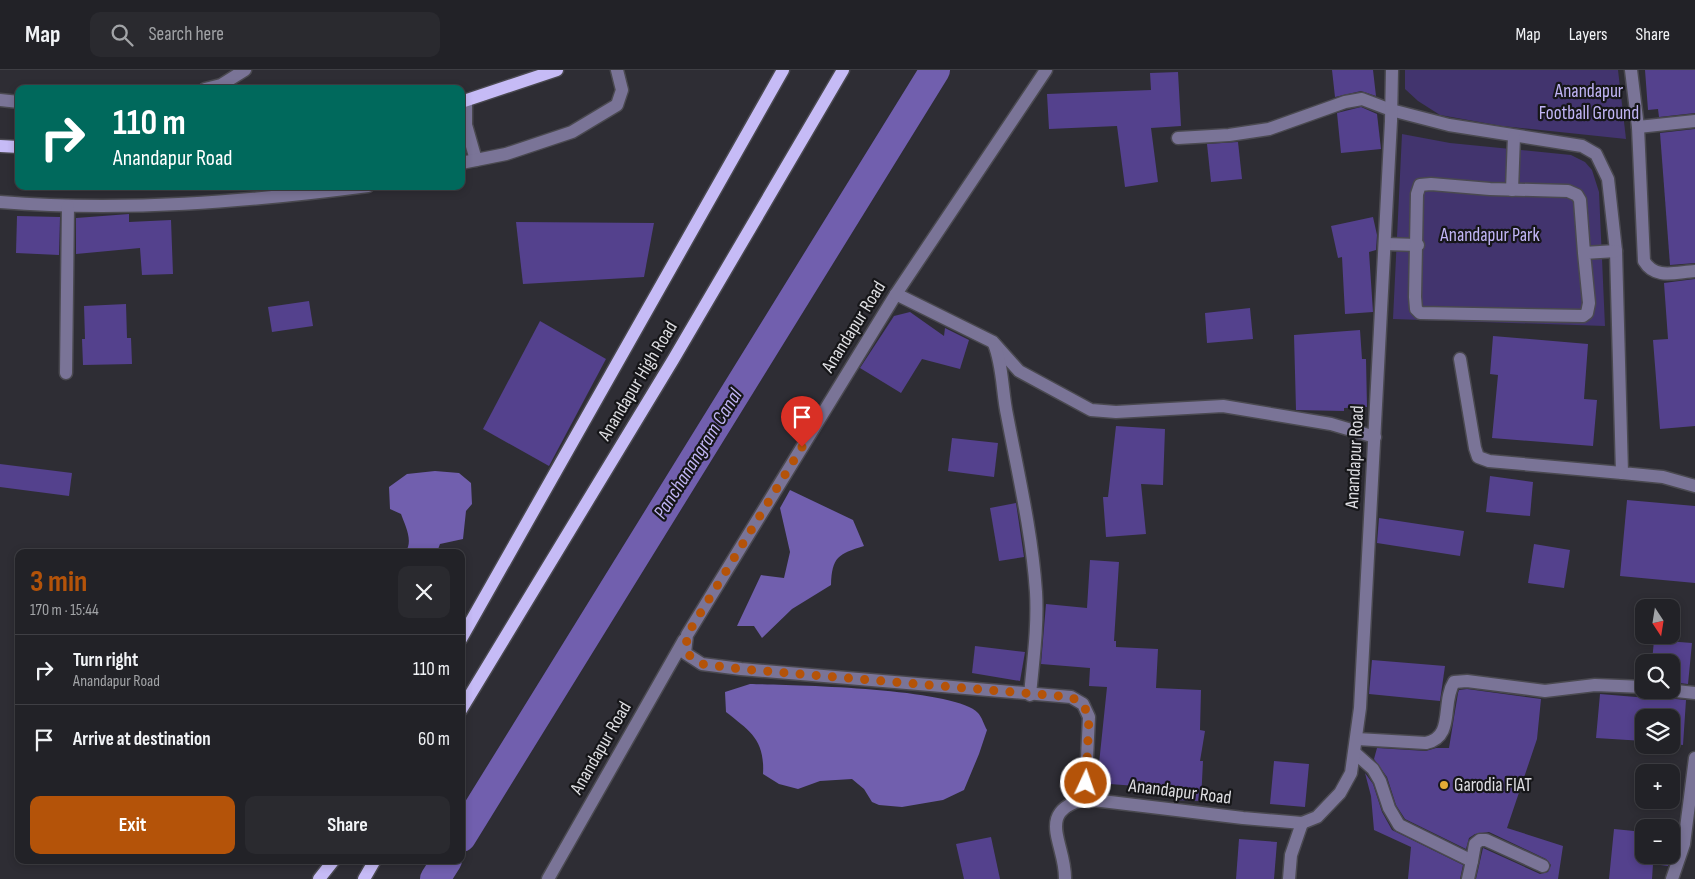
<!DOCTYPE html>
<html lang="en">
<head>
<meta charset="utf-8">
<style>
  :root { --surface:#222227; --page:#2a2a2f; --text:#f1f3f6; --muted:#a2a4a7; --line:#3f3f44; --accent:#b45309 }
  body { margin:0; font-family:"Sofia Sans Condensed",sans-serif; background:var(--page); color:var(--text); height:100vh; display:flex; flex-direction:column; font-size:19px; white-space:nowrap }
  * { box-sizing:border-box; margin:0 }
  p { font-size:16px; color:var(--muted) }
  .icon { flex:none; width:28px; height:28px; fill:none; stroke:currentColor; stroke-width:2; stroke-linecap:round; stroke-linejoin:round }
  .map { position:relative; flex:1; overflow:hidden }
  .panel { position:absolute; left:15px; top:479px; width:450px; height:315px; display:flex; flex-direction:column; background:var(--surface); border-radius:10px; box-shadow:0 2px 8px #0003,0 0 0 1px var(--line) }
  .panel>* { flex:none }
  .hud { position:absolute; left:15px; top:15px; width:450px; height:105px; border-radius:10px; box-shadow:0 2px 8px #0003,0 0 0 1px var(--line); background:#00695c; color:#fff; overflow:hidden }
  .needle { width:32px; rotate:168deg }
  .controls { position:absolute; left:1635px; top:529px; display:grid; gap:10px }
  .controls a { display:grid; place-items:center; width:45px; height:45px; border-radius:10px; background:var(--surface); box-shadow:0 2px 8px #0003,0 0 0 1px var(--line); font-size:25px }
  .pin { position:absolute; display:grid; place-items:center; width:42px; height:42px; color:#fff; margin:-51px -21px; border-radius:50% 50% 50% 0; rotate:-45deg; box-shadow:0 0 5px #0007 }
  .pin .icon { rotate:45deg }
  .me { position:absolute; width:55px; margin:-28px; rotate:3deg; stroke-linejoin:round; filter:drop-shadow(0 0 4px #0008) }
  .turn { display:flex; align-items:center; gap:18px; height:105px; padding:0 15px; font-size:22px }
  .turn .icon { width:65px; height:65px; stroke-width:2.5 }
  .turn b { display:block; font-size:35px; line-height:42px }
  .round { display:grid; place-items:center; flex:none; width:52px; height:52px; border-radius:10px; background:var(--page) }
  .summary { display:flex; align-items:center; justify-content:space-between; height:85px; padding:0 15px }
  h1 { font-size:30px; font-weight:700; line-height:38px; color:var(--accent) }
  .cta { display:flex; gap:10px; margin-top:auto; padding:10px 15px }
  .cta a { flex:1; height:58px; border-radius:10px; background:var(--accent); color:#fff; font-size:20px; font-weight:700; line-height:58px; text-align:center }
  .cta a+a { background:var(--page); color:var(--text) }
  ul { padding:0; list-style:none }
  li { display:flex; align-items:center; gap:15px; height:70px; padding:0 15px; border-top:1px solid var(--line) }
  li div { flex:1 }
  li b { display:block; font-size:19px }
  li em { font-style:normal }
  header { display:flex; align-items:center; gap:30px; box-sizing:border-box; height:70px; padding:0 25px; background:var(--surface); border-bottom:1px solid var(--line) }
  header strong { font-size:24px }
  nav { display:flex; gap:28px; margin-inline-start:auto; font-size:18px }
  .search { width:350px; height:45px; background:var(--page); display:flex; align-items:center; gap:12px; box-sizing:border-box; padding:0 18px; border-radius:10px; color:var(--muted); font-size:19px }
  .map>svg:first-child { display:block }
  .green { fill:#42346e }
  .water { fill:#715fae }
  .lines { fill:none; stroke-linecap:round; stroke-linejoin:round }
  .canal { stroke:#715fae; stroke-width:30 }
  .building { fill:#54418d }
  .minor-casing { stroke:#4a4950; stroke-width:15 }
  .major-casing { stroke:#4a4950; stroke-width:15 }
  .minor { stroke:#7a7497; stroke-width:12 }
  .major { stroke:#c6bbf6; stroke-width:12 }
  .route { stroke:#b45309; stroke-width:9; stroke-dasharray:0 16.2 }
  .poi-dot { fill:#e4ad35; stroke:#161619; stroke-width:2 }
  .labels { text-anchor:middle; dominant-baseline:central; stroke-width:4.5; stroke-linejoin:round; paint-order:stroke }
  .park-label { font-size:19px; fill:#c2b6f6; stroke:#161619 }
  .street-label { font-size:19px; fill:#dedee2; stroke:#161619 }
  .poi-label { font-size:19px; fill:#dedee2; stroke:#161619; text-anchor:start }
  .water-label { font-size:20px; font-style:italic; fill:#c1b5f5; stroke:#161619 }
</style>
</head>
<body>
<header>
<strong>Map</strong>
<div class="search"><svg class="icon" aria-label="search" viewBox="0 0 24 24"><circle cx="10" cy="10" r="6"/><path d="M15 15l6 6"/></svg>Search here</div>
<nav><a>Map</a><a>Layers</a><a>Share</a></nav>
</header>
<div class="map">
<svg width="1695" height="809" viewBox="0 0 1695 809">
  <rect width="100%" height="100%" fill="#2e2d34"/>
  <g class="green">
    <path d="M1405,0h213l8,69 -124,-13 -62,-11 -22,-14 -13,-12z"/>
    <path d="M1402,64l48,9 121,12 14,7 7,8 7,22 6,134 -212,-7z"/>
  </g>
  <g class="water">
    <path d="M435,401l24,2 12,10 1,21 -6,7 -3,28 -23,5 -3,8h-32c9,-10 0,-27 -4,-38l-11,-5 -1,-22 18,-13z"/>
    <path d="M790,420l63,30 11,26c-26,8 -32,11 -33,39l-39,24 -30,29 -8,-12h-17l24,-51 23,3 6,-26 -10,-44z"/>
    <path d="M750,614c39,1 206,4 228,29 4,4 6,12 9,17l-8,24 -15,36 -21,10 -41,7 -23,-2 -7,-3 -8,-13 -12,-10 -32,2 -22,8 -19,-5 -16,-10c2,-34 -13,-43 -37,-62l-1,-20z"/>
  </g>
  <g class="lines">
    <g class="canal">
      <path d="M461,767l474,-767"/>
      <path d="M435,809l12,-19"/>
    </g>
  </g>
  <g class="building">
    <path d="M1332,0h41l3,26 -15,-5 -26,6z"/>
    <path d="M1645,0h50v43l-36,4 -1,-8 -10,1z"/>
    <path d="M1178,2l3,54 -30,2 7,54 -33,5 -8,-61 -68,3 -2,-35 104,-4 -1,-17z"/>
    <path d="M1361,37l16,7 4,35 -40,4 -4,-40z"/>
    <path d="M1695,59v134l-25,2 -10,-132z"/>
    <path d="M1238,72l4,37 -31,3 -4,-38z"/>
    <path d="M129,144v8l42,-2 2,54 -31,1 -2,-27 -64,6v-36z"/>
    <path d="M17,146l43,1 -1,38 -43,-2z"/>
    <path d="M1373,147l4,18 -1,15 -7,2 4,60 -28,2 -3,-57 -4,1 -7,-32z"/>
    <path d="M516,152l138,1 -10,54 -121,7z"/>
    <path d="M1695,209v147l-35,3 -7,-89 15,-1 -4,-56z"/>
    <path d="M309,231l4,25 -41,6 -4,-25z"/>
    <path d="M126,234l1,34h4l1,26 -49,1 -1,-26h3l-1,-33z"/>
    <path d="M1250,238l3,31 -46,4 -2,-30z"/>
    <path d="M910,242l34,24 1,-8 24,12 -9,29 -38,-10 -21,34 -41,-25 34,-52z"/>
    <path d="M540,251l66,38 -57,107 -66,-37z"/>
    <path d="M1360,260l2,29h4l1,48 -23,1v3l-48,-1 -2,-75z"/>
    <path d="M1493,266l95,8 -4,55 13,1 -4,46 -101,-8 6,-63 -8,-1z"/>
    <path d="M1116,356l49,3 -2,56 -22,-1 5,50 -40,3 -3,-40h5z"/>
    <path d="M952,368l46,5 -4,34 -46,-6z"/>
    <path d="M0,394l72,9 -3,23 -69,-9z"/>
    <path d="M1490,406l43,6 -3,34 -44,-4z"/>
    <path d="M1627,430l68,6v77l-75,-7z"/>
    <path d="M1016,433l8,54 -25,4 -9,-53z"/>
    <path d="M1379,448l85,13 -4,25 -83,-13z"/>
    <path d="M1534,474l36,6 -6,38 -36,-5z"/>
    <path d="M1090,490l29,2 -5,79h2v6l42,2 -2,39 45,2 -1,40 5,1 -5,30h3l-2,40 -27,-1 1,-11 -78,-6 10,-96 -18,-1 1,-18 -49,-4 5,-60 41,4z"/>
    <path d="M1654,570l38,3 -4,41 -17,-2v-20h-19z"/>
    <path d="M975,576l50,6 -5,29 -48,-8z"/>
    <path d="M1372,590l73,6 -5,35 -71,-7z"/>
    <path d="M1467,619l74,10 -4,40 -30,89 56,18 -5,33h-82l7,-31 57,26 8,-2 3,-7 -5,-6 -57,-27 -14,2 -6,4 -3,11 -61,-30 -9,-14 -9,-28 -13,-18 3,-11 49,3 10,-3h13l9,-55 1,-3z"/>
    <path d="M1651,620h8l3,6 4,2 20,2 -3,45 -12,-1v-26h-27v23l-48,-3 4,-44 48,4z"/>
    <path d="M1274,691l35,3 -4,43 -35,-3z"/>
    <path d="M1365,703l8,11 9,28 10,18 71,35 -3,14h-52l3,-32 -37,-17 -3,-34z"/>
    <path d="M1614,759l30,3v23h27v-21l6,1 -1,7 -8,24 -15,-2 -1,15h-43z"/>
    <path d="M991,767l9,42h-36l-8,-35z"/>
    <path d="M1239,769l38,3 -3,37h-38z"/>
  </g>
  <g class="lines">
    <defs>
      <g id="minor">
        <path d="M1046,0l-150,224 -209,341 -2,18 17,11 39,5 330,28 12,7 6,13 -4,82"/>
        <path d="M1631,0l7,57 6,134c11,19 32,11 51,10"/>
        <path d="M205,19l16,-4 24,-15"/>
        <path d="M0,30l19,2"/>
        <path d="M466,31v24l10,35"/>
        <path d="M1638,57l57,-6"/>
        <path d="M1178,68l51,-3 40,-6 76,-27 17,-3 29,11 58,15 133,21 14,8 12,25 8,72 6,222 41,4 32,9"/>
        <path d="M461,93l45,-9 66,-22 45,-27 5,-15 -5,-20"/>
        <path d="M1512,120l2,-54"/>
        <path d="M0,132c123,10 246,0 368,-16"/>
        <path d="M1385,174l33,1"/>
        <path d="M1584,183l-4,-53 -3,-5 -9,-4 -78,-2 -59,-5 -11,1 -3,9 -2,103 1,12 4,4 163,3 4,-3 2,-10 -5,-50 32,-2"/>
        <path d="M896,224l97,48 26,29 72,39 25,2 107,-6 108,18 44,13"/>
        <path d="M994,274c9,22 8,48 13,71 11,58 25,118 29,177 2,35 -3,69 -6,103"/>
        <path d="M1460,289l15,89 3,9 11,4 133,12"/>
        <path d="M66,303l2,-167"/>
        <path d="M1667,620l28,3"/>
        <path d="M1357,669l69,4c29,-6 15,-40 28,-61l13,-1 78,10 50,-6 49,2"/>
        <path d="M1355,683l18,16 7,12 9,27 10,17 73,36 -4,18"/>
        <path d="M1472,791l3,-17 5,-4h6l57,26"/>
        <path d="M548,809l136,-239"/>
        <path d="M1065,809c1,-35 -31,-67 20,-80l158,19 59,5 15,-6 23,-24 11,-20 9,-65 31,-587 1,-51"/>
        <path d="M1289,809l2,-24 11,-32"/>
        <path d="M1672,809l12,-35 11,-86"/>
      </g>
      <g id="major">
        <path d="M461,32l96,-32"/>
        <path d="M0,76l19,1"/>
        <path d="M461,569l322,-569"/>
        <path d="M461,640l212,-350 170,-290"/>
        <path d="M319,809l15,-19"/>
        <path d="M364,809l11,-19"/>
      </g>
    </defs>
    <use href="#minor" class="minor-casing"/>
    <use href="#major" class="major-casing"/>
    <use href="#minor" class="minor"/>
    <use href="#major" class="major"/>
  </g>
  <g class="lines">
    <path class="route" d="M802,377l-115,188 -1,18 16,11 39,5 330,28 12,7 6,13 -3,66"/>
  </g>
  <circle class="poi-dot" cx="1444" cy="715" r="5"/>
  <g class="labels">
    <g class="park-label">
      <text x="1589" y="21">Anandapur<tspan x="1589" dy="22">Football Ground</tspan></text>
      <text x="1490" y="165">Anandapur Park</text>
    </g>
    <g class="street-label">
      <text transform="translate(854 257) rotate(-58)">Anandapur Road</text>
      <text transform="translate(638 311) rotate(-59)">Anandapur High Road</text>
      <text transform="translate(1355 387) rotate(-87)">Anandapur Road</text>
      <text transform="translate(601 678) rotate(-60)">Anandapur Road</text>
      <text transform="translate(1180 722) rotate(7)">Anandapur Road</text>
    </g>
    <g class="poi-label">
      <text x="1454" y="715">Garodia FIAT</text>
    </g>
    <g class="water-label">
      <text transform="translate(698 384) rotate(-58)">Panchanangram Canal</text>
    </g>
  </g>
</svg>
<div class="controls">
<a><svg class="needle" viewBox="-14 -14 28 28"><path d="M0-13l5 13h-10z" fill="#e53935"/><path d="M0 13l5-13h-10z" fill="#a2a4a7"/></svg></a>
<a><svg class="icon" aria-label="search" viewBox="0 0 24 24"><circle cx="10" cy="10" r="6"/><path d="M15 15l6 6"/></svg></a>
<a><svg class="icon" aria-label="layers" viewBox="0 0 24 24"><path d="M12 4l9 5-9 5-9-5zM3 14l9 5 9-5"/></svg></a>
<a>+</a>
<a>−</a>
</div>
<div class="pin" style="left:802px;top:377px;background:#d93025"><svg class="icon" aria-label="arrive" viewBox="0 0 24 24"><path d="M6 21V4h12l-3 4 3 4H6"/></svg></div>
<svg class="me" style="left:1086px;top:713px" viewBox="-20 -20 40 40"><circle r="17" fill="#b45309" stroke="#fff" stroke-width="3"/><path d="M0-11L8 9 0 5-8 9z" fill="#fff"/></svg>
<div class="hud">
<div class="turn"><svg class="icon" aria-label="right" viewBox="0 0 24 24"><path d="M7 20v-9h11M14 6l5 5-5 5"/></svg><div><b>110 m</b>Anandapur Road</div></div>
</div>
<section class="panel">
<div class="summary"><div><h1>3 min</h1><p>170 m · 15:44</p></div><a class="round"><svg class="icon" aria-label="close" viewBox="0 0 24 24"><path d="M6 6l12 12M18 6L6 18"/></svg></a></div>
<ul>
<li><svg class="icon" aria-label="right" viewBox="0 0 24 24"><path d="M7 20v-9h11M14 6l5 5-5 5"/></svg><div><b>Turn right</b><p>Anandapur Road</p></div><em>110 m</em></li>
<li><svg class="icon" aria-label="arrive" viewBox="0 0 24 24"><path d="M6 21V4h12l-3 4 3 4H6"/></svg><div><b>Arrive at destination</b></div><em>60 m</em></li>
</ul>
<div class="cta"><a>Exit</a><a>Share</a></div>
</section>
</div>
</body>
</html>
